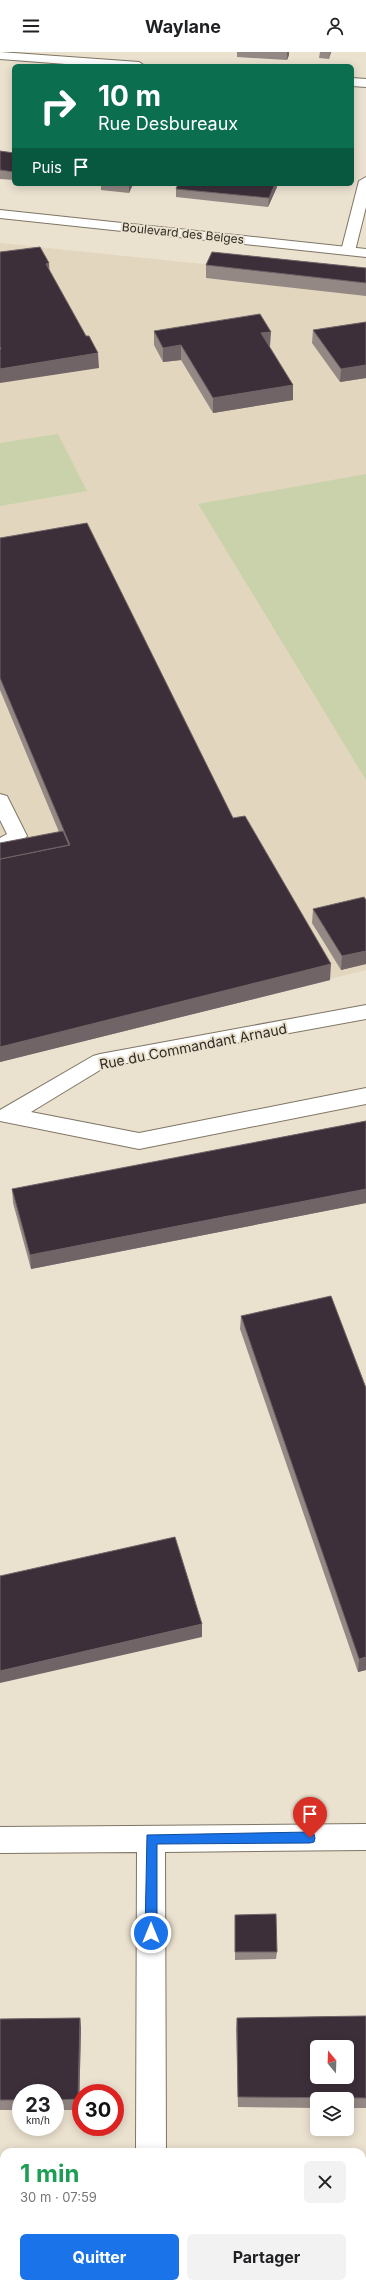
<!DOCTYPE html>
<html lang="fr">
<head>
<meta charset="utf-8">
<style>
  :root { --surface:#fff; --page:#f2f2f2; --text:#202124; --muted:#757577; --accent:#1a73e8 }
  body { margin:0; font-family:Inter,sans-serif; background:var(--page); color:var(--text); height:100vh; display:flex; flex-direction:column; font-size:15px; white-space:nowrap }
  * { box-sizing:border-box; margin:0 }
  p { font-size:13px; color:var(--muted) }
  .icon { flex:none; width:22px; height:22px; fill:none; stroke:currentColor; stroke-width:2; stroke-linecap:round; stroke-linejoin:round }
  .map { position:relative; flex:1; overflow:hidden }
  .side { position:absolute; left:0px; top:2096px; width:366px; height:140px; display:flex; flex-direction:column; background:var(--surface); border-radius:12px 12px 0 0; box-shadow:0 2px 10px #0003 }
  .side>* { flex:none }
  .guide { position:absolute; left:12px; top:12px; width:342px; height:122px; border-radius:6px; box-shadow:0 2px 10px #0003; background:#0b6e4f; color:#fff; overflow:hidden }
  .needle { width:26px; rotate:341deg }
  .buttons { position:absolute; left:310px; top:1988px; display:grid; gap:8px }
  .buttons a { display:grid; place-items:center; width:44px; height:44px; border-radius:6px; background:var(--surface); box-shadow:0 2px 10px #0003; font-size:20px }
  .speed { position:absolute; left:12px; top:2032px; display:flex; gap:8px; font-size:20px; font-weight:700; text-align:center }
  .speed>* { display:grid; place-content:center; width:52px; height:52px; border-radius:50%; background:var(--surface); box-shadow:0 2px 10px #0003; line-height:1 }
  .speed small { font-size:10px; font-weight:400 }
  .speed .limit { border:6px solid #d22; background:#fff; color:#111 }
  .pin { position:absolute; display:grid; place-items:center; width:34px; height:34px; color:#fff; margin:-41px -17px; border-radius:50% 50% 50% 0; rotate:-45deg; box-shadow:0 0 4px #0007 }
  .pin .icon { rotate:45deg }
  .me { position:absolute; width:44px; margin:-22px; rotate:0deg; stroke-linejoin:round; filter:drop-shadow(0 0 3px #0008) }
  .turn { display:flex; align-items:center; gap:14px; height:84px; padding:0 20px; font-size:18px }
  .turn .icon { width:52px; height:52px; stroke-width:2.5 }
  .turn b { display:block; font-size:28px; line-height:34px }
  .then { display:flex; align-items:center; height:38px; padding:0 20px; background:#0003; gap:8px; font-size:15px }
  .round { display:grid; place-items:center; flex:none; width:42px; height:42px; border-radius:6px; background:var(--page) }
  .headline { display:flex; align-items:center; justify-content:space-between; height:68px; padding:0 20px }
  h1 { font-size:24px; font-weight:700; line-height:30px; color:#1e9e55 }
  .button { display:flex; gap:8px; margin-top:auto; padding:8px 20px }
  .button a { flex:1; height:46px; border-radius:6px; background:var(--accent); color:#fff; font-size:16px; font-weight:700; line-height:46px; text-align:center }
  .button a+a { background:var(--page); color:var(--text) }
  header { display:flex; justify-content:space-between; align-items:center; height:52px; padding:0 20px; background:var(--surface); font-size:18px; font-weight:700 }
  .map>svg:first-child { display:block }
  .built { fill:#e3d6be }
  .green { fill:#c9d2aa }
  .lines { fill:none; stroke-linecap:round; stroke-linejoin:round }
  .service-casing { stroke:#7e7565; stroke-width:2 }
  .minor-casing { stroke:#7e7565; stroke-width:2 }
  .secondary-casing { stroke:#7e7565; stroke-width:2 }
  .service { fill:#fff; fill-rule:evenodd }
  .minor { fill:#fff; fill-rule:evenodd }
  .secondary { fill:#fff; fill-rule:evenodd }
  .wall { fill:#948884 }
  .shaded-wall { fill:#706467 }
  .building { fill:#3c2f3a; stroke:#706467; fill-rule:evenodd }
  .route { fill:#1a73e8; stroke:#114b97 }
  .labels { text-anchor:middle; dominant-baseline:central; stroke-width:4; stroke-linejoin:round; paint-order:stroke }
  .far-street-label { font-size:12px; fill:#302d26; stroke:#ebe1cf }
  .street-label { font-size:14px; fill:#302d26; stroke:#ebe1cf }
</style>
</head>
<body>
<header><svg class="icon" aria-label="menu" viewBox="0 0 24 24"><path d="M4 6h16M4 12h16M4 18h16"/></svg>Waylane<svg class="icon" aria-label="person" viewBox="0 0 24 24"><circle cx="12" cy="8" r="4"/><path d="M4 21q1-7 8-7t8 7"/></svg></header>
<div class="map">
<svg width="366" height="2236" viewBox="0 0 366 2236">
  <rect width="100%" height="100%" fill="#ebe1cf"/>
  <path class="built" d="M0,191l366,38v689l-366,91z"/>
  <g class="green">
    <path d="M58,382l29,57 -87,15v-63z"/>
    <path d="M366,422v306l-168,-276z"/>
  </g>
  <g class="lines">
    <defs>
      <path id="service" d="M0,742l7,2 20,40c-6,8 -17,15 -27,17v-15l7,-4 -7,-14z"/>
      <g id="minor">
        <path d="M0,0l139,10 6,4h-53l-92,-7z"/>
        <path d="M352,26l14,1v8l-14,-1z"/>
        <path d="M366,125v30l-11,44 -2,3h-10l-2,-3 18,-70z"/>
        <path d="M366,953v14l-261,48 -74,45 108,21 227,-45v16l-227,45 -139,-28v-11l93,-54 7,-2z"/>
        <path d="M366,1772v26l-201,2 1,300h-30l1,-300 -137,1v-26z"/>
        <rect x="134" y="2232" width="32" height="4"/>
      </g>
      <path id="secondary" d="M0,158l366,39v8l-366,-39z"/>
    </defs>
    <use href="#service" class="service-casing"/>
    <use href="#minor" class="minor-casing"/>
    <use href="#secondary" class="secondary-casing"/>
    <use href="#service" class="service"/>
    <use href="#minor" class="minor"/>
    <use href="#secondary" class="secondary"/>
  </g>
  <g class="wall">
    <path d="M237,0h52v3l-2,5 -50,-3z"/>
    <path d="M320,0h11l-2,7 -10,-1z"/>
    <path d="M0,99l14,2v27l-14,-1z"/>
    <path d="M101,132h32l-4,9 -28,-3z"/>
    <path d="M277,135l-9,20 -92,-10v-8z"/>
    <path d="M206,213l160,3v28l-160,-18z"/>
    <path d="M366,270v56l-26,4 -28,-39 1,-13z"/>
    <path d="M154,279l116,15h-1l24,39v15l-80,13 -32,-53 -18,2 -9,-17z"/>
    <path d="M0,486l233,280 97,162 -330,82 59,-230 -59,-142z"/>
    <path d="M366,848v64l-25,6 -29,-47 1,-14z"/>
    <path d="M366,1069v82l-335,66 -18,-66 -1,-14z"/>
    <path d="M241,1264l125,354 -8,2 -118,-343z"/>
    <path d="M235,1863l42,37 -1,7 -41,1z"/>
    <path d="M366,1964v92h-19v-9h-30v9l-79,-1 -2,-78 1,-11z"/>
    <path d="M80,1966l1,11 -2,81h-24v-17h-34v17h-21v-91z"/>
  </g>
  <g class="shaded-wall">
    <path d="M287,0h2v3l-2,5z"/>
    <path d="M330,0h1l-2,7z"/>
    <path d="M129,132h4l-4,9z"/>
    <path d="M275,132h2v3l-9,20 1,-9z"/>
    <path d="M49,211l1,15 -4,-14z"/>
    <path d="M271,280l-1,14 -9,1v-14z"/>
    <path d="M181,293v15l-18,2v-14z"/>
    <path d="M98,301l1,15 -99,15v-14z"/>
    <path d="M366,313v13l-26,4 1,-13z"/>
    <path d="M293,333v15l-80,13v-15z"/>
    <path d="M366,899v13l-25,6 1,-14z"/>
    <path d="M331,912l-1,16 -330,82v-15z"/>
    <path d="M366,1137v14l-335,66 -1,-14z"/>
    <path d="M202,1572v13l-202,46v-12z"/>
    <path d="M366,1605v13l-8,2 1,-13z"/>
    <path d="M80,1966l1,11 -2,81 -1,-11z"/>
  </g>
  <g class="building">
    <path d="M0,99l14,2v19l-14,-2z"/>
    <path d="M178,132h97l-6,14 -93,-9z"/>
    <path d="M40,195l9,16 -3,1 40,72h3l9,17 -98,16v-20h1l-1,-2v-95z"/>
    <path d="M212,200l154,16v15l-160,-18z"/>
    <path d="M260,262l11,18 -10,1 32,52 -80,13 -32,-53 -18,3 -9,-17z"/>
    <path d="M366,270v43l-25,4 -28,-39z"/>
    <path d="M87,471l146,295 12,-2 86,148 -331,83v-188l70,-14 -70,-167v-140z"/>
    <path d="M63,779l6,14 -69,14v-16z"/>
    <path d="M364,845l2,3v51l-24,5 -29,-47z"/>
    <path d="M366,1069v68l-336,66 -18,-66z"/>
    <path d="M331,1244l35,92v269l-7,2 -118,-343z"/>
    <path d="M175,1485l27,87 -202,47v-95z"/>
    <path d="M276,1862l1,38h-42v-37z"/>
    <path d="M366,1964v82l-128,-1 -1,-79zM317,1995h30v30h-30z"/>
    <path d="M80,1966l-2,81 -23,1v-7h-34v7h-21v-81z"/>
    <path d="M243,2232h85l1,4h-86z"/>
  </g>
  <path class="route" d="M310,1780l4,2 1,4 -1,4 -4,1 -153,1v89l-2,4 -4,2 -4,-2 -2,-4 2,-98z"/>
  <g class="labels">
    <g class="far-street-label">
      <text transform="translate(183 181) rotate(6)">Boulevard des Belges</text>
    </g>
    <g class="street-label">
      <text transform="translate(193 994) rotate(-11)">Rue du Commandant Arnaud</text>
    </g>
  </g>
</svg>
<div class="buttons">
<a><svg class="needle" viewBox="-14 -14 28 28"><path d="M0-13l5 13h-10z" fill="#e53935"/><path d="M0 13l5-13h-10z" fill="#757577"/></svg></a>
<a><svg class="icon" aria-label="layers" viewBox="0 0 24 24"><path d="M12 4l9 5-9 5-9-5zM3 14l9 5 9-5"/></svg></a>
</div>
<div class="speed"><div>23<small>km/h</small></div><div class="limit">30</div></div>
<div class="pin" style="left:310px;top:1786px;background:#d93025"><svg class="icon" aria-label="arrive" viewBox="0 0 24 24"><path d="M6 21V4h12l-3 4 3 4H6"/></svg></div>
<svg class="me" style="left:151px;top:1881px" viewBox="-20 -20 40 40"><circle r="17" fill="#1a73e8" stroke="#fff" stroke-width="3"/><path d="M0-11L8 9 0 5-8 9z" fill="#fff"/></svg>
<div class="guide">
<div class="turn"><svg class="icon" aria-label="right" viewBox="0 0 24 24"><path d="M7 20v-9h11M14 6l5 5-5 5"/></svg><div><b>10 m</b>Rue Desbureaux</div></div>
<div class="then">Puis<svg class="icon" aria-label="arrive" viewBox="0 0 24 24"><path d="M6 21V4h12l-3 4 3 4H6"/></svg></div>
</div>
<section class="side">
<div class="headline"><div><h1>1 min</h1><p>30 m · 07:59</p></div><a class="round"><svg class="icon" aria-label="close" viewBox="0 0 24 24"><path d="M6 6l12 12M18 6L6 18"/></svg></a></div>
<div class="button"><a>Quitter</a><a>Partager</a></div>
</section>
</div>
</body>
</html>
